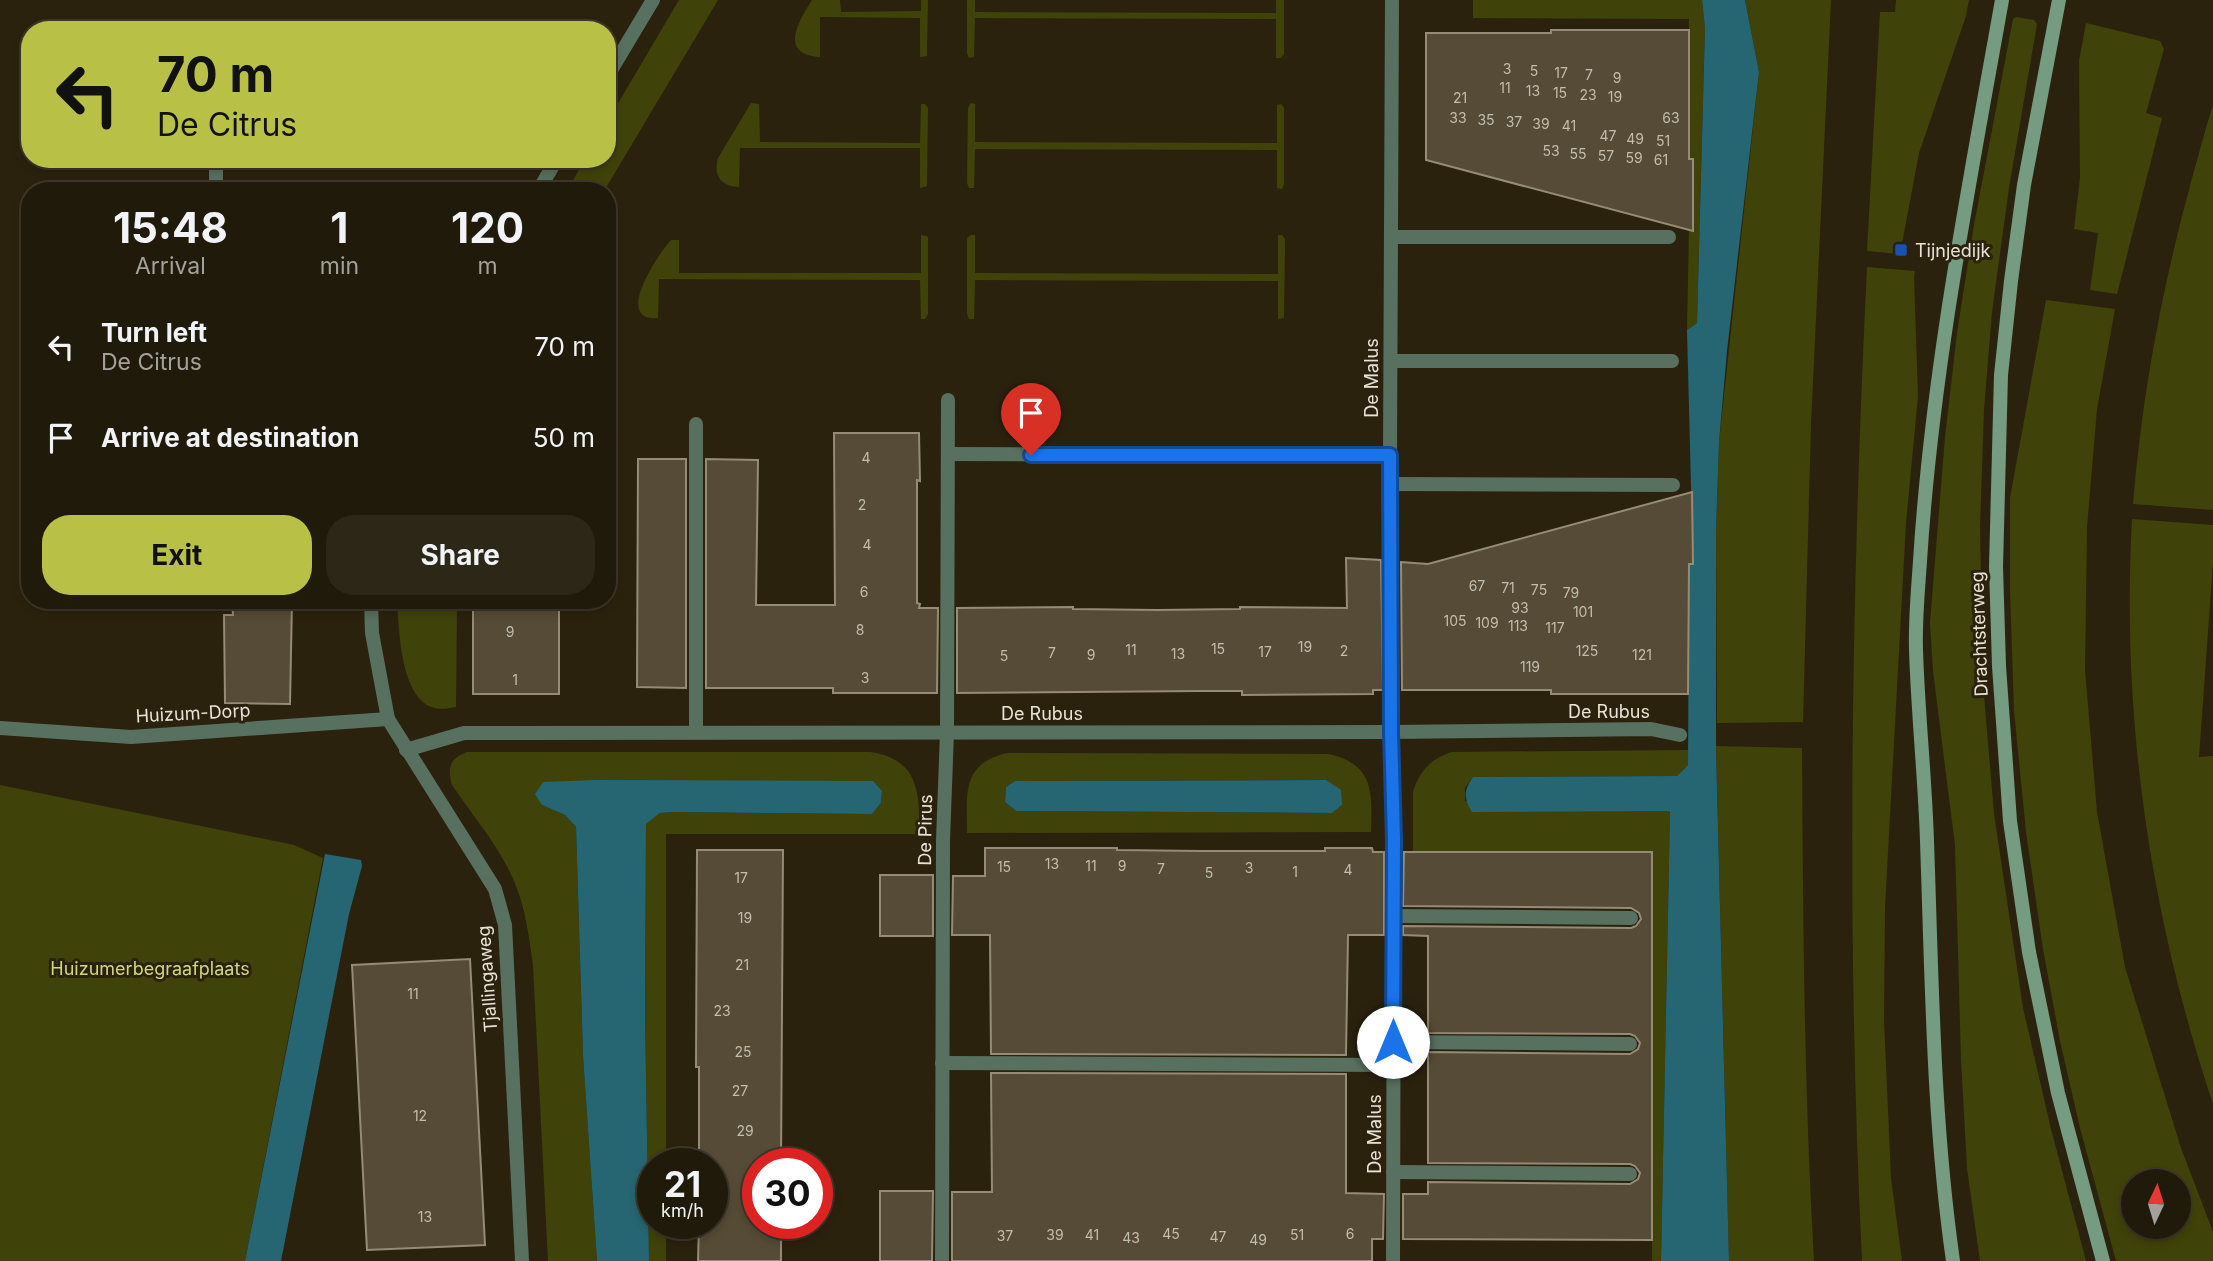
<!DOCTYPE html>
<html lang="en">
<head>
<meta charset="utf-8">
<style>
  :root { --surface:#201a0a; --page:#2d2718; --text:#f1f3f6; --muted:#a2a19c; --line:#3d382b; --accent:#b9c046 }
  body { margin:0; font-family:Inter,sans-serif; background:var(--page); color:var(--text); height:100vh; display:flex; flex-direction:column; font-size:26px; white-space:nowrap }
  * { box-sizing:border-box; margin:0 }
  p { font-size:23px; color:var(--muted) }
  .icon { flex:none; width:38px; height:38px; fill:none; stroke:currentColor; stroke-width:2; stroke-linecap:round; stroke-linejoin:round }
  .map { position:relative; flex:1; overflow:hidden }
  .panel { position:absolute; left:21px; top:182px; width:595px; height:427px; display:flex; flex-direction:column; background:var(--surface); border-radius:28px; box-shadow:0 4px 10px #0003,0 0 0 2px var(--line) }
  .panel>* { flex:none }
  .hud { position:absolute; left:21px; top:21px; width:595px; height:147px; border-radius:28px; box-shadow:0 4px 10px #0003,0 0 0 2px var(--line); background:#b9c046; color:#111; overflow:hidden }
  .needle { width:46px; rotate:4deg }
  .fabs { position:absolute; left:2121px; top:1169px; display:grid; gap:14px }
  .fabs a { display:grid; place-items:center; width:70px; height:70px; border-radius:50%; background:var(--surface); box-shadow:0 4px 10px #0003,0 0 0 2px var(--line); font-size:35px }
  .speed { position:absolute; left:637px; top:1148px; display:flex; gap:14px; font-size:35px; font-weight:700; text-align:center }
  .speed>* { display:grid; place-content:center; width:91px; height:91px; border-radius:50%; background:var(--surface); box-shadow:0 4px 10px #0003,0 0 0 2px var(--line); line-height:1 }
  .speed small { font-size:18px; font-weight:400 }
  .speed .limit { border:10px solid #d22; background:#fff; color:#111 }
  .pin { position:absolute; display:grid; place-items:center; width:60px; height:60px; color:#fff; margin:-72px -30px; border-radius:50% 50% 50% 0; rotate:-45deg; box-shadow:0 0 7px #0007 }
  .pin .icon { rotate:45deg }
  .me { position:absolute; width:77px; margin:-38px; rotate:0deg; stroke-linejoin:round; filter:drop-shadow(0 0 5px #0008) }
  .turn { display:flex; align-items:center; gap:24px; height:147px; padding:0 21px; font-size:32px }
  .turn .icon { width:91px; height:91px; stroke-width:2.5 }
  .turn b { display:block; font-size:49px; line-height:60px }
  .eta { display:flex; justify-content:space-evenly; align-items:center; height:119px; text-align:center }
  .eta b { font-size:42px; font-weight:700; line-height:49px }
  .primary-button { display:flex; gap:14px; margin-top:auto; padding:14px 21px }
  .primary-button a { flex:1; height:80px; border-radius:28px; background:var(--accent); color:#111; font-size:28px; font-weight:700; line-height:80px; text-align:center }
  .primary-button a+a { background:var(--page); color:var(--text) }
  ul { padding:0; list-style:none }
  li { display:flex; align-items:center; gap:21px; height:91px; padding:0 21px }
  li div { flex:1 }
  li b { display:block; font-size:26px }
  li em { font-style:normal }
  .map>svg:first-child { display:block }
  .green { fill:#3f4309; fill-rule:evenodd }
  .water { fill:#256672 }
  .building { fill:#554b36; stroke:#968b74; stroke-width:2 }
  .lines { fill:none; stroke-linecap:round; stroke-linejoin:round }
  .service { stroke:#587060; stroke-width:14 }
  .minor { stroke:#587060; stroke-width:14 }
  .secondary { stroke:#759b81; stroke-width:14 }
  .route-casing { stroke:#114b97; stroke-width:18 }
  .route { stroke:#1a73e8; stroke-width:12 }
  .transit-dot { fill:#1a4fb4; stroke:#2b220e; stroke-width:2.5 }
  .labels { text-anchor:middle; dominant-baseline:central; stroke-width:6; stroke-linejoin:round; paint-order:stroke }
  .number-label { font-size:14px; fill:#c3bdae }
  .poi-label { font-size:18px; fill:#e8e3d6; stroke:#2b220e; text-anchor:start }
  .street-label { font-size:18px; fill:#e8e3d6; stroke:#2b220e }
  .park-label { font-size:18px; fill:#cfd87e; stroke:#2b220e }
</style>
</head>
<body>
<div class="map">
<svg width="2213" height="1261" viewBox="0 0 2213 1261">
  <rect width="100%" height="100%" fill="#2b220e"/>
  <g class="green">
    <path d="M679,0h39l-114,191h-37l18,-32h22v-37z"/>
    <path d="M812,0h28l1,12 80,-1v-11h7l-1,56 -7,1v-39l-100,-1v40c-42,-3 -21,-36 -8,-57z"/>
    <path d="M967,0h8v12l301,1v-13h8v54l-3,4h-5v-39l-301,-1 -1,39 -5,1 -2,-5z"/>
    <path d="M1473,0h229l3,26 -8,297 -10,7 2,-100 4,1v-71l-4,-1v-140l-216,-1z"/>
    <path d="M1745,0h86l-20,424 -8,298 -86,1 -1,-192 3,-89 40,-370z"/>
    <path d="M1896,0h73l-3,16 -47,137 -19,101 -33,-3 13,-239h15z"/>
    <path d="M2016,17l18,3 3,4 -28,164 -17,124 -8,98 -4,117 3,156 11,131 29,194 28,121 35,132h-106l-13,-93 -6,-109 -6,-214 -22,-174 -3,-48 15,-186 12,-104 17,-108 39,-206z"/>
    <path d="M2086,23l74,18 4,8 -18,64 16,5 -45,176 -27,-4 8,-57 -24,-4 6,-51 -1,-117z"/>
    <path d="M751,103l8,1 1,38 160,1 1,-39h4l3,4 -1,78 -7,2v-40h-180l-1,39c-18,-1 -26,-11 -21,-29z"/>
    <path d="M971,103l4,1v38l302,1v-38l4,-1 3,4v76l-2,5 -5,-1v-38l-302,-1 -1,39h-5l-2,-5 1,-75z"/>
    <path d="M2213,105v405l-80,-6c9,-109 29,-216 58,-322 7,-25 14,-52 22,-77z"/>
    <path d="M921,235l6,1 1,2v76l-3,5h-4l-1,-39 -261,-1 -1,39c-46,4 1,-65 13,-78h8v33h242z"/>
    <path d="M971,235h4v38l303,1v-39h4l3,4 -1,79 -6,1v-38l-303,-1 -1,39h-5l-2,-5v-76z"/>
    <path d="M1867,267l48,4 -1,6 4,119 -12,127 -21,384 -1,113 7,158 11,83h-40c-16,-331 -11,-663 5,-994z"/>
    <path d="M2046,300l69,9 -18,100 -10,118 -2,143 12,142 28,155 56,181 32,84v29h-97l-36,-133 -20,-87 -17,-92 -17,-117 -12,-122 -4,-119v-93zM2133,1181h46v46h-46z"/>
    <path d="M2132,519l81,6v37l-14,195 14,-1v348c-63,-189 -92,-386 -81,-585z"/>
    <path d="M397,600h60l-1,107c-6,1 -15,3 -21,1 -35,-8 -36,-80 -38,-108z"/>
    <path d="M1716,746l86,2c1,171 2,342 12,513h-85z"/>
    <path d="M1688,750v15l-11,11 -204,1 -8,11v13l203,10 2,2 -9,448h-9v-409h-239v-60c6,-20 18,-34 39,-40z"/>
    <path d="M467,752h403c49,7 50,41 49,82h-253v330h-13v59h13v38h-17l-4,-247 1,-190 14,-11 14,-1 198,2 9,-11 1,-12 -340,14 23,10 11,12 7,229 14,205h-49l-15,-296c-4,-27 -7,-54 -17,-79 -13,-35 -43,-70 -64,-101 -5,-17 -2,-27 15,-33z"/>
    <path d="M1007,753l322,1c46,11 43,39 42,78l-404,1c0,-39 -6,-69 40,-80zM1325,780l17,25 -10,8 -316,-2 -11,-9 1,-15 9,-6z"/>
    <path d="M0,785l294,60 29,13 -78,403h-245z"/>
  </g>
  <g class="water">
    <path d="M1702,0h43l14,72 -32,279 -8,91 -3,89v218l13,512h-68l9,-449 -3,-1 -195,1c-9,-14 -8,-22 1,-35l204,-1 11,-11 1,-201h4l-6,-234 10,-7 8,-296z"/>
    <path d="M595,780l278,1 9,10 -1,12 -9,11 -198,-2 -14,1 -14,11 -1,190 4,247h-52l-14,-205 -7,-229 -11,-12 -23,-10 -7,-11 8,-12z"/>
    <path d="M1326,780l15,10 1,15 -10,8 -316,-2 -11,-9 1,-15 9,-6z"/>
    <path d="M325,854l36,6 1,6 -13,48 -68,347h-36z"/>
  </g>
  <g class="building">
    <path d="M1551,30h138v129h4v72l-267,-71v-127h125z"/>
    <path d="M834,433h85l1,48 -3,-1v123l3,1 -1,4h19l-1,85h-104v-5h-127v-229l52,1 -2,145h79z"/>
    <path d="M638,459h48v229l-49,-1z"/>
    <path d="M1692,492l1,72h-4l-1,130h-137v-4h-149l-1,-128 27,2z"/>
    <path d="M1346,558l35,2 2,130h-10v4l-131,1v-4h-42l-243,2v-85l116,-1v2l84,1 83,-1v-2l107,1z"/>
    <path d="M232,600h60l-2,104 -65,-1 -1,-88h9z"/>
    <path d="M475,600h82v3h2v91h-86v-91h2z"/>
    <path d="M985,848h132v2l83,1h125v-3h47l1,4h11v83h-36l-2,120 -355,-1 -1,-119h-38l1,-59h32z"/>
    <path d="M697,850h86l-2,314h-23v59h23v38h-83l1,-38h13v-59h-13v-97h-3z"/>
    <path d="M1404,852h248v388l-249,-1v-45h25v-12l202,2 8,-5 2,-6 -5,-7 -5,-2 -202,-1v-111l202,2 8,-5 2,-6 -5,-7 -5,-2 -202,-1v-97l-25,-1v-9l228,2 5,-2 5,-7 -2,-6 -8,-5 -228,-2z"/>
    <rect x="880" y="875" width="53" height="61"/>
    <path d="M470,959l15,286 -118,5 -15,-285z"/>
    <path d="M991,1073l355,1v119l38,1 -1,45h-11v22h-420v-69h40z"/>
    <path d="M880,1191h53l-1,70h-52z"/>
  </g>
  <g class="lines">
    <g class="service">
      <path d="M1391,237h278"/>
      <path d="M1391,361h281"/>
      <path d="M1391,484l282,1"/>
      <path d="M696,732v-308"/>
      <path d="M1394,916l237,2"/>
      <path d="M1393,1042l237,2"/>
      <path d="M942,1063l451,2"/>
      <path d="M1393,1172l237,2"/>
    </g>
    <g class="minor">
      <path d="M1392,0l-2,455 4,384 -1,422"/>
      <path d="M607,77l46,-77"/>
      <path d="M216,159v32"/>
      <path d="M538,191l19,-32"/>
      <path d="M948,454l442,1"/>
      <path d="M371,600l1,33 16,86 107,170 10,36 17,336"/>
      <path d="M0,728l131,9 257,-18"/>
      <path d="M406,750l58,-17 927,-1 260,-3 29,6"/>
      <path d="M942,1261l1,-420 4,-109 1,-332"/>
    </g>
    <g class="secondary">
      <path d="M2059,0l-35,185 -13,96 -10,94 -5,192 3,99 11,155 19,131 29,141 45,168"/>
      <path d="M1953,1261c-20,-141 -21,-278 -26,-420 -2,-63 -9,-127 -11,-191 -1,-29 2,-59 4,-89 12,-189 49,-375 82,-561"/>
    </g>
  </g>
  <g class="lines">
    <defs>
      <path id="route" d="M1031,455h359l1,277 3,107 -1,203"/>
    </defs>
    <use href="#route" class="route-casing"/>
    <use href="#route" class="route"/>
  </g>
  <rect class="transit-dot" x="1894" y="243" width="14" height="14" rx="3.5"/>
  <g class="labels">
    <g class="number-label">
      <text x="1507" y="68">3</text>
      <text x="1534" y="70">5</text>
      <text x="1561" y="72">17</text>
      <text x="1589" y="74">7</text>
      <text x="1617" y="77">9</text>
      <text x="1505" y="87">11</text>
      <text x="1533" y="90">13</text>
      <text x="1560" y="92">15</text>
      <text x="1588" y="94">23</text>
      <text x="1615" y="96">19</text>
      <text x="1460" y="97">21</text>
      <text x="1458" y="117">33</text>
      <text x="1671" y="117">63</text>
      <text x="1486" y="119">35</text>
      <text x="1514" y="121">37</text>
      <text x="1541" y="123">39</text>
      <text x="1569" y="125">41</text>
      <text x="1608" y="135">47</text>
      <text x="1635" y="138">49</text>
      <text x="1663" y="140">51</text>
      <text x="1551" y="150">53</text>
      <text x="1578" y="153">55</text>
      <text x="1606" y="155">57</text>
      <text x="1634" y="157">59</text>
      <text x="1661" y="159">61</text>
      <text x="866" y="457">4</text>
      <text x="862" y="504">2</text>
      <text x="867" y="544">4</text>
      <text x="1477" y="585">67</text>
      <text x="1508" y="587">71</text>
      <text x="1539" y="589">75</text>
      <text x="864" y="591">6</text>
      <text x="1571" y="592">79</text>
      <text x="1520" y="607">93</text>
      <text x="1583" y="611">101</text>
      <text x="1455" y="620">105</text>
      <text x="1487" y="622">109</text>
      <text x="1518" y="625">113</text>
      <text x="1555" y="627">117</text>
      <text x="860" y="629">8</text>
      <text x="510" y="631">9</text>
      <text x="1305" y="646">19</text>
      <text x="1218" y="648">15</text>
      <text x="1131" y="649">11</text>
      <text x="1344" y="650">2</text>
      <text x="1587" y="650">125</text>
      <text x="1265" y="651">17</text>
      <text x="1052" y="652">7</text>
      <text x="1178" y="653">13</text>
      <text x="1091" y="654">9</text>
      <text x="1642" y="654">121</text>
      <text x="1004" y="655">5</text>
      <text x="1530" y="666">119</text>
      <text x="865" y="677">3</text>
      <text x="515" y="679">1</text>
      <text x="1052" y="863">13</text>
      <text x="1091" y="865">11</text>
      <text x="1122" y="865">9</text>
      <text x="1004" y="866">15</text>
      <text x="1249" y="867">3</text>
      <text x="1161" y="868">7</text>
      <text x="1348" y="869">4</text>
      <text x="1295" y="871">1</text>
      <text x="1209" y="872">5</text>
      <text x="741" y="877">17</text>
      <text x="745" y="917">19</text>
      <text x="742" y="964">21</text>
      <text x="413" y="993">11</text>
      <text x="722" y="1010">23</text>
      <text x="743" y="1051">25</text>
      <text x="740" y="1090">27</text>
      <text x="420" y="1115">12</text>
      <text x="745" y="1130">29</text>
      <text x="425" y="1216">13</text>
      <text x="1171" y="1233">45</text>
      <text x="1350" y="1233">6</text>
      <text x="1055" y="1234">39</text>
      <text x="1092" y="1234">41</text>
      <text x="1297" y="1234">51</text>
      <text x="1005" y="1235">37</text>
      <text x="1218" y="1236">47</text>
      <text x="1131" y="1237">43</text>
      <text x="1258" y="1239">49</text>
    </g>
    <g class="poi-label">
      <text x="1915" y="250">Tijnjedijk</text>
    </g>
    <g class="street-label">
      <text transform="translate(1371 378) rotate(-90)">De Malus</text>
      <text transform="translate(1979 634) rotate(-92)">Drachtsterweg</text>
      <text x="1609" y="711">De Rubus</text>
      <text transform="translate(193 713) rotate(-3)">Huizum-Dorp</text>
      <text x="1042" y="713">De Rubus</text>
      <text transform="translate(925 830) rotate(-89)">De Pirus</text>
      <text transform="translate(487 979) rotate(-94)">Tjallingaweg</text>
      <text transform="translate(1374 1134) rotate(-90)">De Malus</text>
    </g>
    <g class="park-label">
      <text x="150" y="968">Huizumerbegraafplaats</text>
    </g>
  </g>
</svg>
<div class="fabs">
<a><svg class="needle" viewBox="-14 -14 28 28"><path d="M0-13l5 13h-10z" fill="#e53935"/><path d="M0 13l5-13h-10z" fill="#a2a19c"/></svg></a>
</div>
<div class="speed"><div>21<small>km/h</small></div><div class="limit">30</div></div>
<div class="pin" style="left:1031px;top:455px;background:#d93025"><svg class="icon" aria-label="arrive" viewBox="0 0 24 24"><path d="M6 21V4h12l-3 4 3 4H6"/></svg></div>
<svg class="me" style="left:1393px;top:1042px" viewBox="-20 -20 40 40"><circle r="19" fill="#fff"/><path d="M0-13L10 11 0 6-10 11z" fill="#1a73e8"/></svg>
<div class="hud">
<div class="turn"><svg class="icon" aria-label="left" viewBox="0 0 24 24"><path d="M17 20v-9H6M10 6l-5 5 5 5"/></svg><div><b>70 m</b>De Citrus</div></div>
</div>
<section class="panel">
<div class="eta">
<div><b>15:48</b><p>Arrival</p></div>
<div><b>1</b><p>min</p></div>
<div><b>120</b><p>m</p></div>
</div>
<ul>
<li><svg class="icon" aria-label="left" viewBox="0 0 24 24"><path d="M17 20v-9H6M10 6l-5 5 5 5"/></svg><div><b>Turn left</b><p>De Citrus</p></div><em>70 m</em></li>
<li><svg class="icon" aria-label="arrive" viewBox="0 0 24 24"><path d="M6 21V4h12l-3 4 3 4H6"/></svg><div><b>Arrive at destination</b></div><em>50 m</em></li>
</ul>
<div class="primary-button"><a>Exit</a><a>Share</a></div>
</section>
</div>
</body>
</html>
